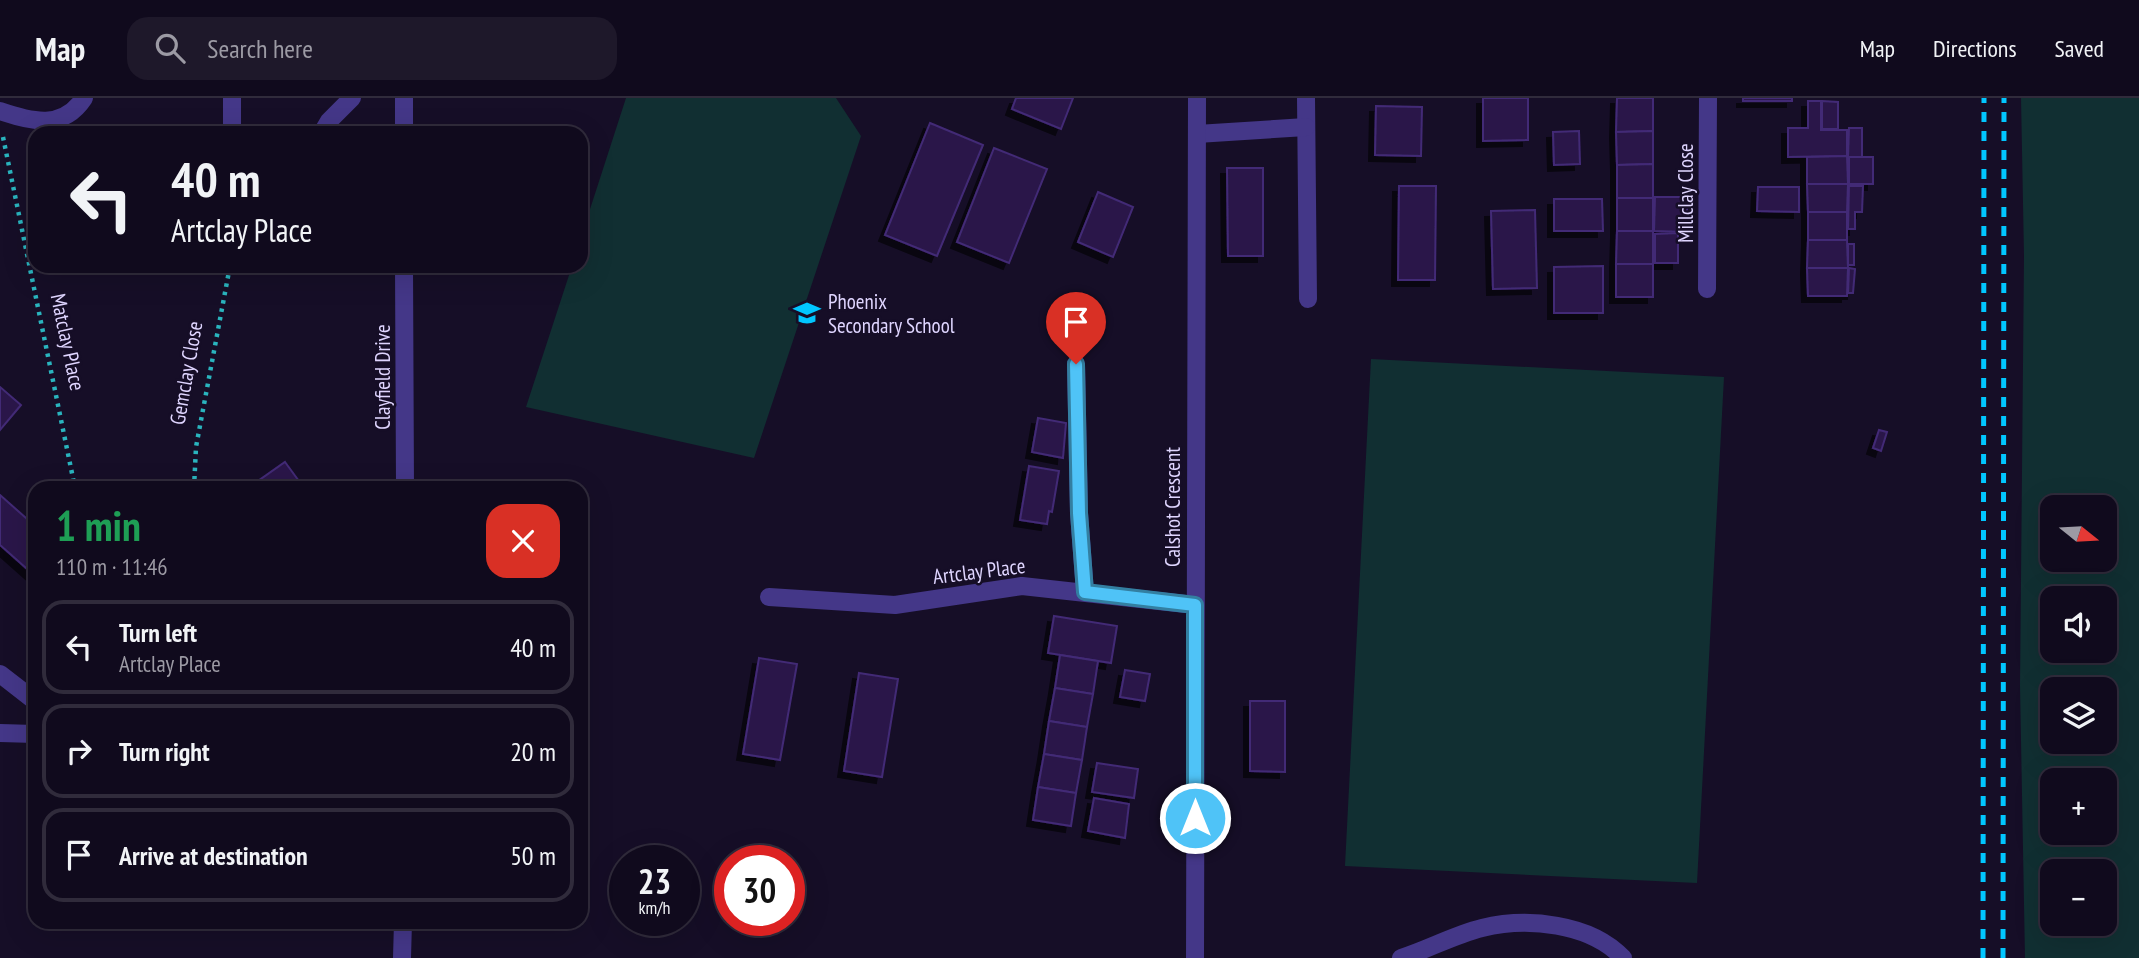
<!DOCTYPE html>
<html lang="en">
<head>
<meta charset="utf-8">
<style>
  :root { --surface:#100a1d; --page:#1e182a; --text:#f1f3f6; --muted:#9c9aa4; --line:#302b3b }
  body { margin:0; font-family:"PT Sans Narrow",sans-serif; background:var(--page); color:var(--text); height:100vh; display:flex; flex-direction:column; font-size:26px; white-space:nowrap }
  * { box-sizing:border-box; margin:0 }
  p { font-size:23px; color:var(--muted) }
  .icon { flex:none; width:38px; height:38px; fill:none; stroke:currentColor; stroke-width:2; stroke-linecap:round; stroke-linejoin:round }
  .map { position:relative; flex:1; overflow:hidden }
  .side { position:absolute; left:28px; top:383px; width:560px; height:448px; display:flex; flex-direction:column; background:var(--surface); border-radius:21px; box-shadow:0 7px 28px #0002,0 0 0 2px var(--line) }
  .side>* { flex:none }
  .hud { position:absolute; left:28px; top:28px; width:560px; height:147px; border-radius:21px; box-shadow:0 7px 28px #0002,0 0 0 2px var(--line); background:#100a1d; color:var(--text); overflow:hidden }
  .needle { width:46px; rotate:108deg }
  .buttons { position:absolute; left:2040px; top:397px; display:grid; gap:14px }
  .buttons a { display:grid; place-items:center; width:77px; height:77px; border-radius:14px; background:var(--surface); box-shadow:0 7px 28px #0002,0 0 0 2px var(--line); font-size:35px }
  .speed { position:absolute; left:609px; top:747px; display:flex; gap:14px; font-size:35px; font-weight:700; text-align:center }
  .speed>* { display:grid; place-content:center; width:91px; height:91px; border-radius:50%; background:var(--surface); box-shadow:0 7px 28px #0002,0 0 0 2px var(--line); line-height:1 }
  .speed small { font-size:18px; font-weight:400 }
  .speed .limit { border:10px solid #d22; background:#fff; color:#111 }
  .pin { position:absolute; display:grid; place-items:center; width:60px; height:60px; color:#fff; margin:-72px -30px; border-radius:50% 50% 50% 0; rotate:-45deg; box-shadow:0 0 7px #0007 }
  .pin .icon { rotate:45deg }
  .me { position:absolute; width:77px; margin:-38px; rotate:0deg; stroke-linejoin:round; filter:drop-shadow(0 0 5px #0008) }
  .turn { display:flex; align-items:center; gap:24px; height:147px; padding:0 28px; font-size:32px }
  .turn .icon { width:91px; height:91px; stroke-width:2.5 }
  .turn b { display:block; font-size:49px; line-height:60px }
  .round { display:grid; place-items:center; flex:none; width:74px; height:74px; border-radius:21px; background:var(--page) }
  .summary { display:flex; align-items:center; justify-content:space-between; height:119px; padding:0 28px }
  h1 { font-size:42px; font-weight:700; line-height:52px; color:#1e9e55 }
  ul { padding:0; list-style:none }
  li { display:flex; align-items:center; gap:21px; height:94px; margin:0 14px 10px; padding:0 14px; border:4px solid var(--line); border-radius:21px }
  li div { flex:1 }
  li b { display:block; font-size:26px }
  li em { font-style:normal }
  header { display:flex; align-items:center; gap:42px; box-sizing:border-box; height:98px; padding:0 35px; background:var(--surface); border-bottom:2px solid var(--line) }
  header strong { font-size:33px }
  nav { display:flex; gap:38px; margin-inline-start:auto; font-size:24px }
  .search { width:490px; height:63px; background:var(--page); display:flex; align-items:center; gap:18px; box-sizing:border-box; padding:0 24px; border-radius:21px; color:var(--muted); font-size:26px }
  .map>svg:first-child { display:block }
  .green { fill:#112f32; fill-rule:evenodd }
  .building { fill:#291949; stroke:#432a76; stroke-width:2; filter:url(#shadow) }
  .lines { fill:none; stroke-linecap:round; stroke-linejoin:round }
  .path { stroke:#2ab4be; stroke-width:4.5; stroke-dasharray:3.5 5; stroke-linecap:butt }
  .minor { stroke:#443788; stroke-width:18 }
  .rail { stroke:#01c6ff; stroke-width:5; stroke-dasharray:10 9; stroke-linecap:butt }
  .route-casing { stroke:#337fa1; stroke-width:18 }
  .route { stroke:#4fc3f7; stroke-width:12 }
  .labels { text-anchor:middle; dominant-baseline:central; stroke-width:5; stroke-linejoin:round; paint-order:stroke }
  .street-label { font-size:21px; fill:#dfd5ff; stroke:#160e27 }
  .poi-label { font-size:21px; fill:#dfd5ff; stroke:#160e27; text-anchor:start }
</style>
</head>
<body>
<header>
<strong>Map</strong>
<div class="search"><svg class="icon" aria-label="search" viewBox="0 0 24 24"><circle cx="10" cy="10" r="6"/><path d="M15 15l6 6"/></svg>Search here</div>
<nav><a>Map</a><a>Directions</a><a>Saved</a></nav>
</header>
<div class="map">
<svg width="2139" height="860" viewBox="0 0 2139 860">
  <defs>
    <filter id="shadow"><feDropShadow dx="-6" dy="6" stdDeviation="0" flood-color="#0009"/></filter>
  </defs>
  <rect width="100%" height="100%" fill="#160e27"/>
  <g class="green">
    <path d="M626,0h210l25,38 -107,322 -228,-51 46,-141h9v-29z"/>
    <path d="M2021,0h118v860h-114l-5,-272 4,-430zM2053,410h52v52h-52zM2053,500h52v53h-52zM2053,592h52v52h-52zM2053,682h52v53h-52zM2053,774h52v52h-52z"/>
    <path d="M1371,261l353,18 -27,506 -352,-17z"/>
  </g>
  <g class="building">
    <path d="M1016,0h57l-12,31 -49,-20z"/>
    <path d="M1483,0h45v42l-45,1z"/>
    <path d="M1617,0h36v33l-37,1z"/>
    <rect x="1743" y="0" width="49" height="3"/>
    <path d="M1808,3h13v29h26v26l-59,1v-29h20z"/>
    <path d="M1822,3l16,1v27h-16z"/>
    <path d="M1376,8l46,1 -1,49 -46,-1z"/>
    <path d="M930,25l53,22 -46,111 -52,-21z"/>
    <path d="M1849,30h13v29h-14z"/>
    <path d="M1579,33l1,33 -26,1 -1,-33z"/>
    <path d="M1653,33v33l-36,1 -1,-33z"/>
    <path d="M994,50l53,21 -38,94 -52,-21z"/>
    <path d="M1847,58l1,28h-41v-27z"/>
    <rect x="1849" y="59" width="24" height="27"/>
    <path d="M1653,66v34h-36v-33z"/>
    <path d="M1227,70h36v88h-35z"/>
    <path d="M1807,86h41l-1,28h-39z"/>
    <path d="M1399,88h37l-1,94h-37z"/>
    <path d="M1849,88h14l-1,26h-7v17h-7z"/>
    <path d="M1758,89h41v25l-42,-1z"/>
    <path d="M1098,94l35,15 -20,50 -35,-15z"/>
    <path d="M1655,99h32v35l-33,-1z"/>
    <rect x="1617" y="100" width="36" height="33"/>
    <path d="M1554,101h48l1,32h-49z"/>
    <path d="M1535,112l2,78 -44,1 -2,-78z"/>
    <rect x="1808" y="114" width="39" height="28"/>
    <path d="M1617,133h36v33h-37z"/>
    <path d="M1678,135v30h-23v-29z"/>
    <path d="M1808,142h39l1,28h-41z"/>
    <rect x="1848" y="146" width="6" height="21"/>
    <rect x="1616" y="166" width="37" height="33"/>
    <path d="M1603,168v47h-49v-46z"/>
    <path d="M1807,170h41l-1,28h-39z"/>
    <path d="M1849,170l6,1 -2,24h-5z"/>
    <path d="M0,289l21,18 -21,25z"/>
    <path d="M1038,320l28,5 -3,35 -31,-6z"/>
    <path d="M1879,332l8,2 -6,19 -8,-3z"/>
    <path d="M285,364l19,26h-56z"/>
    <path d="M1029,368l30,5 -7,41 -3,-1 -2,13 -27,-4z"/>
    <path d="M0,397l35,31v50l-35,-31z"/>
    <path d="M1054,518l63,10 -6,37 -63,-10z"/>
    <path d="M1060,557l38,6 -5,33 -38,-6z"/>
    <path d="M759,560l38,6 -17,96 -37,-6z"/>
    <path d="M1125,572l25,4 -5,27 -25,-4z"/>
    <path d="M859,575l39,6 -16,98 -38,-6z"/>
    <path d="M1055,590l38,6 -6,33 -38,-6z"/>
    <path d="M1250,603h35v71l-35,-1z"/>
    <path d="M1049,623l38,6 -5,33 -38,-6z"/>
    <path d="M1044,656l38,6 -6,33 -38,-6z"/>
    <path d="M1097,665l41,6 -4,29 -42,-6z"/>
    <path d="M1038,689l38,6 -5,33 -38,-6z"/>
    <path d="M1094,700l35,6 -4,34 -37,-7z"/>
  </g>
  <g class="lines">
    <g class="path">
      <path d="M3,39l72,351"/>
      <path d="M194,390l2,-41 34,-181"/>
    </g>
    <g class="minor">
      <path d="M404,0v35"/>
      <path d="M1306,0l2,201"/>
      <path d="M0,13c32,11 63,19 84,-13"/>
      <path d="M232,35v-35"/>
      <path d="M322,35l7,-12 23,-23"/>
      <path d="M1197,36l109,-7"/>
      <path d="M404,168l1,222"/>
      <path d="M1707,191l1,-191"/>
      <path d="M1076,266l3,149 6,79"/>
      <path d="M769,499l126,8 127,-19 173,19"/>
      <path d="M0,576l35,27"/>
      <path d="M0,635l35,1"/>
      <path d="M402,860l1,-36"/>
      <path d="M1195,860l2,-860"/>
      <path d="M1401,860c28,-9 53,-23 81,-30 45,-11 108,-5 141,30"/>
    </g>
    <g class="rail">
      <path d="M1983,860l1,-860"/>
      <path d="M2003,860l1,-860"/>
    </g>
  </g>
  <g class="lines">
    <defs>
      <path id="route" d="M1076,266l3,149 6,79 110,13v213"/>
    </defs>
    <use href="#route" class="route-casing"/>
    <use href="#route" class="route"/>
  </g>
  <defs>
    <symbol id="school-bare" viewBox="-9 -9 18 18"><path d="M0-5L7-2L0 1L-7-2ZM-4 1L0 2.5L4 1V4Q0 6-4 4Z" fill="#01c6ff" stroke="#160e27" stroke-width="2.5" paint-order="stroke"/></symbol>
  </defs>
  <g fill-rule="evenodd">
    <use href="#school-bare" x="788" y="196" width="38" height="38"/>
  </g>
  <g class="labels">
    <g class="street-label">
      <text transform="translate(1685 95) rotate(-90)">Millclay Close</text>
      <text transform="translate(68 244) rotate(78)">Matclay Place</text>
      <text transform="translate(186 275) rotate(-80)">Gemclay Close</text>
      <text transform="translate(382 279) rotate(-90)">Clayfield Drive</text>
      <text transform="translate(1172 409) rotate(-90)">Calshot Crescent</text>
      <text transform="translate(979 473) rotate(-7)">Artclay Place</text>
    </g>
    <g class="poi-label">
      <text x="828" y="203">Phoenix<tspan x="828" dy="24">Secondary School</tspan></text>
    </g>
  </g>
</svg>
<div class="buttons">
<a><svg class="needle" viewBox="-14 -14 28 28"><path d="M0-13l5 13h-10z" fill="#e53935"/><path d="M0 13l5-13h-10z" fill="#9c9aa4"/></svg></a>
<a><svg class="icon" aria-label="sound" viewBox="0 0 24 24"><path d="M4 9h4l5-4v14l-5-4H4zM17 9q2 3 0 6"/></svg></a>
<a><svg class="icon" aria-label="layers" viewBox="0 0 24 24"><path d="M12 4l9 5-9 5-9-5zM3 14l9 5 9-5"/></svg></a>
<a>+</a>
<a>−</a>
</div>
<div class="speed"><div>23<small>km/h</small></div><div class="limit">30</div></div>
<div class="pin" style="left:1076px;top:266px;background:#d93025"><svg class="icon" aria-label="arrive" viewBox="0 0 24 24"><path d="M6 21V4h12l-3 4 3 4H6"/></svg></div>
<svg class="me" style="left:1195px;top:720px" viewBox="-20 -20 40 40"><circle r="17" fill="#4fc3f7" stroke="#fff" stroke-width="3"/><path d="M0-11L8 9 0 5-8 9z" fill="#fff"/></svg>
<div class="hud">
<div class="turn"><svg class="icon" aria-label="left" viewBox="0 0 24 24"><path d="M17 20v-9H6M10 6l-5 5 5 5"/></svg><div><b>40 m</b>Artclay Place</div></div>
</div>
<section class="side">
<div class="summary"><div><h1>1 min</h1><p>110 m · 11:46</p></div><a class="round" style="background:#d93025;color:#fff"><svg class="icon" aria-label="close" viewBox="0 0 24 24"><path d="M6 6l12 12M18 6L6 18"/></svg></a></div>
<ul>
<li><svg class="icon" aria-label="left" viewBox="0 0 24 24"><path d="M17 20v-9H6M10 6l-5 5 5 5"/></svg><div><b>Turn left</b><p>Artclay Place</p></div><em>40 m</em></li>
<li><svg class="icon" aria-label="right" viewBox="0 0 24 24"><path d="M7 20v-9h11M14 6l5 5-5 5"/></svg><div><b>Turn right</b></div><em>20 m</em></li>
<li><svg class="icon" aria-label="arrive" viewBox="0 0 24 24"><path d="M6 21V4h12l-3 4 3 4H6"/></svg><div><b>Arrive at destination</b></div><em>50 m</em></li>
</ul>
</section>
</div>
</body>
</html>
